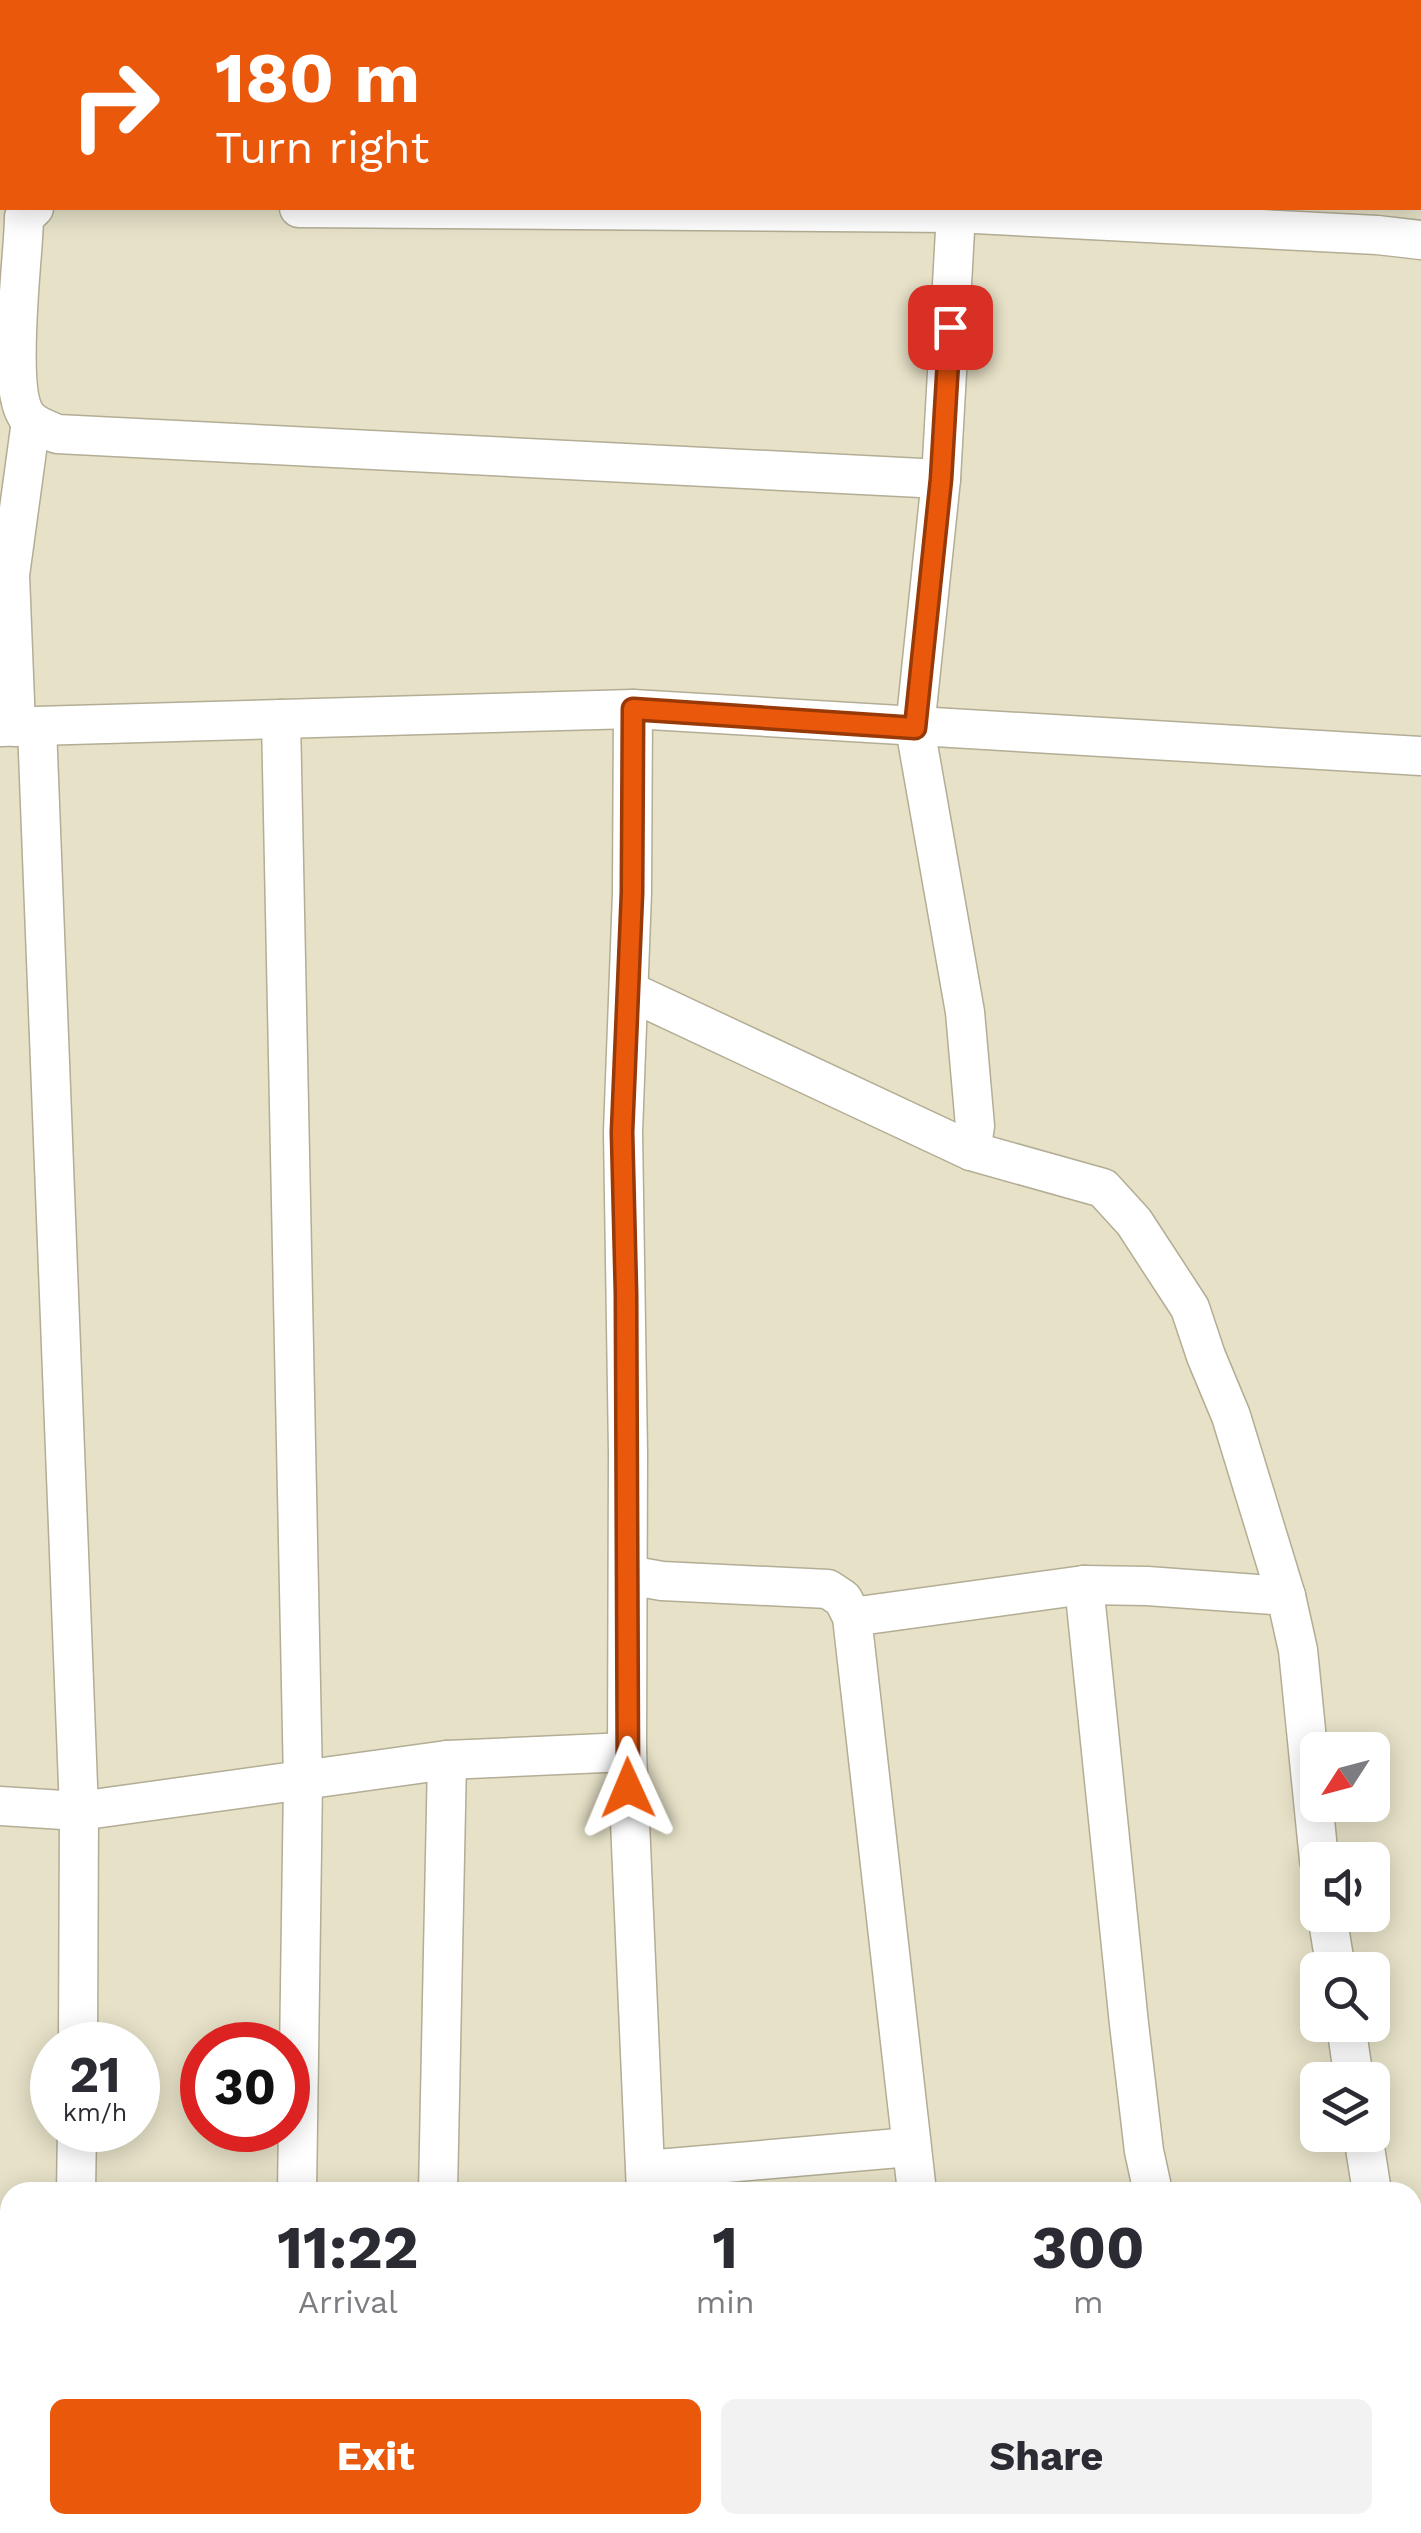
<!DOCTYPE html>
<html lang="en">
<head>
<meta charset="utf-8">
<style>
  :root { --surface:#fff; --page:#f2f2f3; --text:#2b2b33; --muted:#7c7c81; --accent:#ea580c }
  body { margin:0; font-family:"Work Sans",sans-serif; background:var(--page); color:var(--text); height:100vh; display:flex; flex-direction:column; font-size:38px; white-space:nowrap }
  * { box-sizing:border-box; margin:0 }
  p { font-size:32px; color:var(--muted) }
  .icon { flex:none; width:55px; height:55px; fill:none; stroke:currentColor; stroke-width:2; stroke-linecap:round; stroke-linejoin:round }
  .map { position:relative; flex:1; overflow:hidden }
  .panel { position:absolute; left:0px; top:2182px; width:1422px; height:352px; display:flex; flex-direction:column; background:var(--surface); border-radius:30px 30px 0 0; box-shadow:0 5px 25px #0003 }
  .panel>* { flex:none }
  .guide { position:absolute; left:0px; top:0px; width:1422px; height:210px; box-shadow:0 5px 25px #0003; background:#ea580c; color:#fff; overflow:hidden }
  .needle { width:65px; rotate:234deg }
  .buttons { position:absolute; left:1300px; top:1732px; display:grid; gap:20px }
  .buttons a { display:grid; place-items:center; width:90px; height:90px; border-radius:15px; background:var(--surface); box-shadow:0 5px 25px #0003; font-size:50px }
  .speed { position:absolute; left:30px; top:2022px; display:flex; gap:20px; font-size:50px; font-weight:700; text-align:center }
  .speed>* { display:grid; place-content:center; width:130px; height:130px; border-radius:50%; background:var(--surface); box-shadow:0 5px 25px #0003; line-height:1 }
  .speed small { font-size:25px; font-weight:400 }
  .speed .limit { border:15px solid #d22; background:#fff; color:#111 }
  .pin { position:absolute; display:grid; place-items:center; width:85px; height:85px; color:#fff; margin:-42px; border-radius:20px; box-shadow:0 5px 15px #0006 }
  .me { position:absolute; width:110px; margin:-55px; rotate:359deg; stroke-linejoin:round; filter:drop-shadow(0 0 8px #0008) }
  .turn { display:flex; align-items:center; gap:35px; height:210px; padding:0 50px; font-size:45px }
  .turn .icon { width:130px; height:130px; stroke-width:2.5 }
  .turn b { display:block; font-size:70px; line-height:85px }
  .eta { display:flex; justify-content:space-evenly; align-items:center; height:170px; text-align:center }
  .eta b { font-size:60px; font-weight:700; line-height:70px }
  .action { display:flex; gap:20px; margin-top:auto; padding:20px 50px }
  .action a { flex:1; height:115px; border-radius:15px; background:var(--accent); color:#fff; font-size:40px; font-weight:700; line-height:115px; text-align:center }
  .action a+a { background:var(--page); color:var(--text) }
  .map>svg:first-child { display:block }
  .lines { fill:none; stroke-linecap:round; stroke-linejoin:round }
  .street-casing { stroke:#b2ad94; stroke-width:41 }
  .street { stroke:#fff; stroke-width:38 }
  .route-casing { stroke:#983908; stroke-width:25 }
  .route { stroke:#ea580c; stroke-width:18 }
</style>
</head>
<body>
<div class="map">
<svg width="1421" height="2533" viewBox="0 0 1421 2533">
  <rect width="100%" height="100%" fill="#e6e1c7"/>
  <g class="lines">
    <defs>
      <g id="street">
        <path d="M34,208l-10,9c0,40 -20,176 5,202 7,7 19,11 28,15l884,45"/>
        <path d="M299,208l657,5 421,22 44,5"/>
        <path d="M956,213l-15,266 -26,249 50,284 10,114 -4,25"/>
        <path d="M633,709l-1,184 -9,239 5,321 -1,299 19,440"/>
        <path d="M281,719l22,1063 -6,410"/>
        <path d="M0,727l633,-18 788,47"/>
        <path d="M16,727l-6,-152 21,-154"/>
        <path d="M37,727l42,1084 -1,234"/>
        <path d="M629,991l342,160 132,37 31,34 56,86 16,48 25,60 55,180 12,54 21,210"/>
        <path d="M628,1575l34,6 166,8 15,10 9,18 65,575"/>
        <path d="M1084,1585l45,439 15,127 9,41"/>
        <path d="M852,1617l232,-32 63,1 139,10"/>
        <path d="M0,1806l79,5 368,-51 180,-8"/>
        <path d="M1327,1915l9,55"/>
        <path d="M1346,2025l8,55"/>
        <path d="M1363,2135l9,57"/>
        <path d="M646,2170l264,-23"/>
        <path d="M76,2192l1,-62"/>
        <path d="M438,2192l9,-432"/>
        <path d="M1412,2410l9,55"/>
        <path d="M445,2525l1,8"/>
        <path d="M1202,2525l1,8"/>
        <path d="M74,2533v-8"/>
        <path d="M291,2533l1,-8"/>
        <path d="M646,2533v-8"/>
      </g>
    </defs>
    <use href="#street" class="street-casing"/>
    <use href="#street" class="street"/>
  </g>
  <g class="lines">
    <defs>
      <path id="route" d="M628,1788l-2,-494 -4,-162 10,-239 1,-184 282,19 26,-249 9,-152"/>
    </defs>
    <use href="#route" class="route-casing"/>
    <use href="#route" class="route"/>
  </g>
</svg>
<div class="buttons">
<a><svg class="needle" viewBox="-14 -14 28 28"><path d="M0-13l5 13h-10z" fill="#e53935"/><path d="M0 13l5-13h-10z" fill="#7c7c81"/></svg></a>
<a><svg class="icon" aria-label="sound" viewBox="0 0 24 24"><path d="M4 9h4l5-4v14l-5-4H4zM17 9q2 3 0 6"/></svg></a>
<a><svg class="icon" aria-label="search" viewBox="0 0 24 24"><circle cx="10" cy="10" r="6"/><path d="M15 15l6 6"/></svg></a>
<a><svg class="icon" aria-label="layers" viewBox="0 0 24 24"><path d="M12 4l9 5-9 5-9-5zM3 14l9 5 9-5"/></svg></a>
</div>
<div class="speed"><div>21<small>km/h</small></div><div class="limit">30</div></div>
<div class="pin" style="left:950px;top:327px;background:#d93025"><svg class="icon" aria-label="arrive" viewBox="0 0 24 24"><path d="M6 21V4h12l-3 4 3 4H6"/></svg></div>
<svg class="me" style="left:628px;top:1788px" viewBox="-20 -20 40 40"><path d="M0-17L14 15 0 8-14 15z" fill="#ea580c" stroke="#fff" stroke-width="4"/></svg>
<div class="guide">
<div class="turn"><svg class="icon" aria-label="right" viewBox="0 0 24 24"><path d="M7 20v-9h11M14 6l5 5-5 5"/></svg><div><b>180 m</b>Turn right</div></div>
</div>
<section class="panel">
<div class="eta">
<div><b>11:22</b><p>Arrival</p></div>
<div><b>1</b><p>min</p></div>
<div><b>300</b><p>m</p></div>
</div>
<div class="action"><a>Exit</a><a>Share</a></div>
</section>
</div>
</body>
</html>
